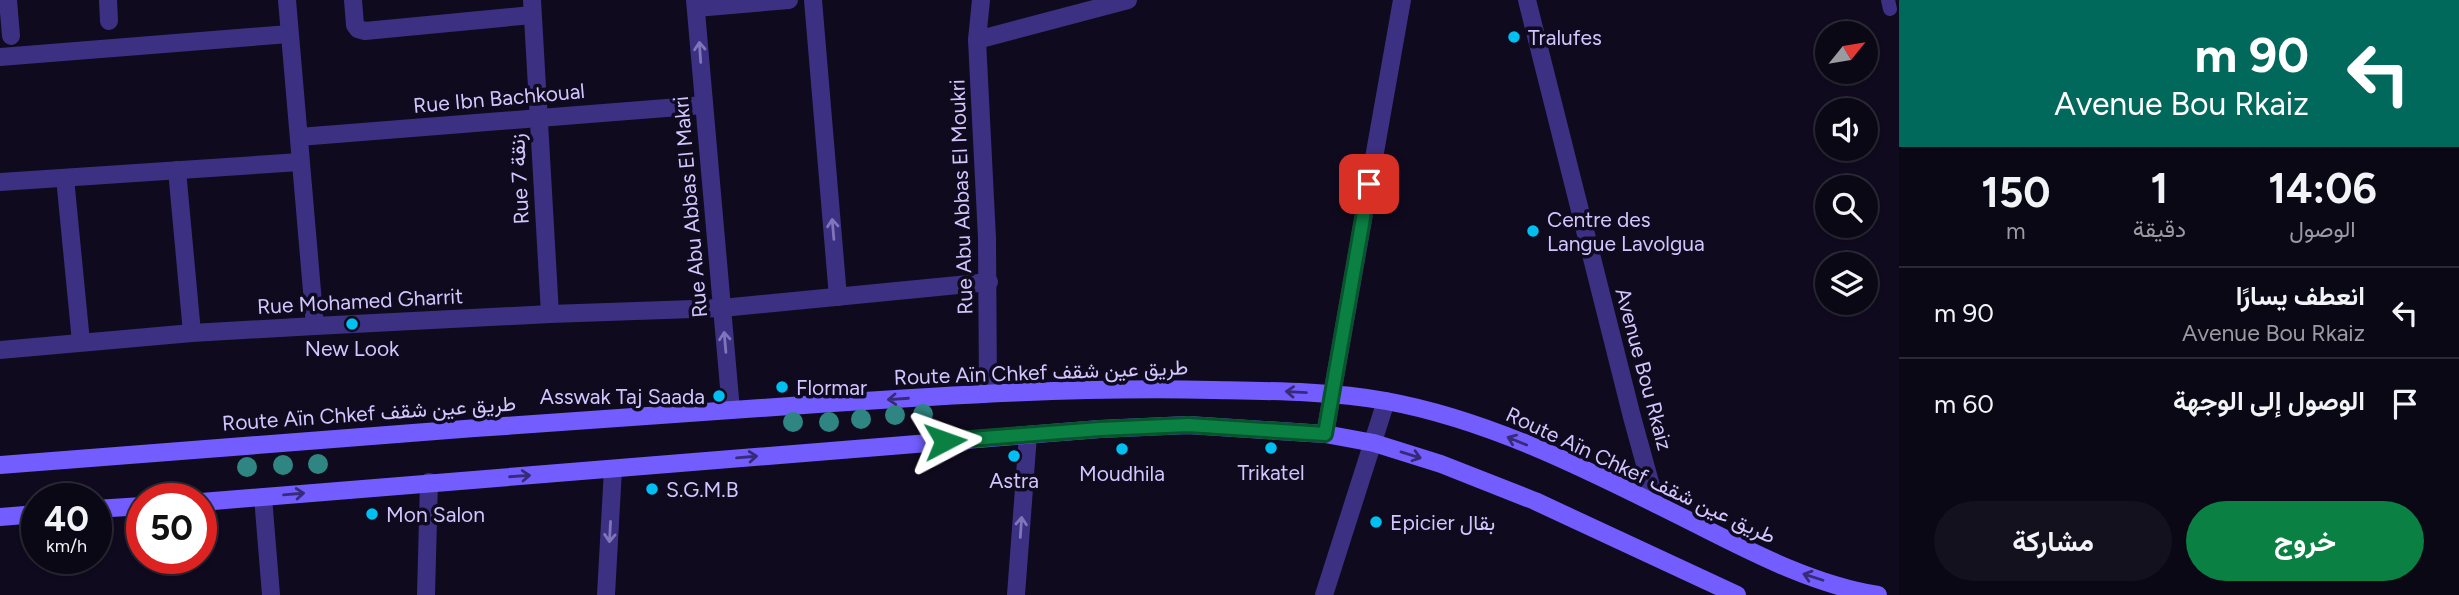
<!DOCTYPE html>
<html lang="ar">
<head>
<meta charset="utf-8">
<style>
  :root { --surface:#0b0816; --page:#14111f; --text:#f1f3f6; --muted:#9a9aa1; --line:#2b2935; --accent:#0b8043 }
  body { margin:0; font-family:Figtree,Vazirmatn,sans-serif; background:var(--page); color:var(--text); direction:rtl; height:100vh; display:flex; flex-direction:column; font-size:26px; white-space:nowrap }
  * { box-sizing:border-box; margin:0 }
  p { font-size:23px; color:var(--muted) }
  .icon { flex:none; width:38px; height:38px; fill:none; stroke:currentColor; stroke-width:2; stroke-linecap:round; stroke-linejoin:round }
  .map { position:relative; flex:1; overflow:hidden; direction:ltr }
  .panel { display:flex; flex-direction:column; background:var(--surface); width:560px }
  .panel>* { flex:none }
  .guide { background:#00695c; color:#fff; overflow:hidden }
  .needle { width:46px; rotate:60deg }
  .buttons { position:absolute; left:1815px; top:21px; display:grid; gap:14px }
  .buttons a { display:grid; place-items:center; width:63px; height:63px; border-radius:50%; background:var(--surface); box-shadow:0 2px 5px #0004,0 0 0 2px var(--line); font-size:35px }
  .speed { position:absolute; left:21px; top:483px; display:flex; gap:14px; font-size:35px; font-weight:700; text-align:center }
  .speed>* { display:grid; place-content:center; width:91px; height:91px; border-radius:50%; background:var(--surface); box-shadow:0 2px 5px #0004,0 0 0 2px var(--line); line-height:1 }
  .speed small { font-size:18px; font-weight:400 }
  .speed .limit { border:10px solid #d22; background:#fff; color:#111 }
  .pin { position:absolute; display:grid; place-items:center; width:60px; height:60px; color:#fff; margin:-30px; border-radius:14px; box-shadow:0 4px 10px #0006 }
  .me { position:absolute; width:77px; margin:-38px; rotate:86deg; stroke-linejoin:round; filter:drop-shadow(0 0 5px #0008) }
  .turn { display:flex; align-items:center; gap:24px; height:147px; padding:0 35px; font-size:32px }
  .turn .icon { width:91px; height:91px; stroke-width:2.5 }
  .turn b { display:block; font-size:49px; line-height:60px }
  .eta { display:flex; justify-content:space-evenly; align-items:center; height:119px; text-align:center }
  .eta b { font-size:42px; font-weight:700; line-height:49px }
  .primary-button { display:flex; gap:14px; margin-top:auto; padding:14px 35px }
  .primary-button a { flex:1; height:80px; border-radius:42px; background:var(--accent); color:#fff; font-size:28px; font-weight:700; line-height:80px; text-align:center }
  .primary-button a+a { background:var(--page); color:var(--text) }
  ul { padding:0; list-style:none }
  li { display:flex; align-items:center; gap:21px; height:91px; padding:0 35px; border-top:2px solid var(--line) }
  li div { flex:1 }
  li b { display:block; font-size:26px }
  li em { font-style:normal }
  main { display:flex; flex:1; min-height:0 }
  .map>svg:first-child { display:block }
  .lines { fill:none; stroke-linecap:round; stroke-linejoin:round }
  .service { stroke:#3c3082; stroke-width:14 }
  .pedestrian { stroke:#3c3082; stroke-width:18 }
  .minor { stroke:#3c3082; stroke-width:18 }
  .tertiary { stroke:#3c3082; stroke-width:18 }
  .secondary { stroke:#735dff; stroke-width:18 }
  .tree { fill:#2e8582 }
  .oneway { stroke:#8074ba }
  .oneway2 { stroke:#372b78 }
  .route-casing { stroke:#07532c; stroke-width:18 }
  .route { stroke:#0b8043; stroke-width:12 }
  .poi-dot { fill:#00c0f1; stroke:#0f0a1e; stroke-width:2.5 }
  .labels { text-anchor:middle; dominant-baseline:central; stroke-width:7; stroke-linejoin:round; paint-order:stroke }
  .poi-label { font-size:21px; fill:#d3c6ff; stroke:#0f0a1e; text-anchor:start }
  .street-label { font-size:21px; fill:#d3c6ff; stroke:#0f0a1e }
</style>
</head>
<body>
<main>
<section class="panel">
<div class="guide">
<div class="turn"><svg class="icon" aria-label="left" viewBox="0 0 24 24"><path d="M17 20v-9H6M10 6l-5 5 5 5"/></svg><div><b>90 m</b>Avenue Bou Rkaiz</div></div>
</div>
<div class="eta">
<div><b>14:06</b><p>الوصول</p></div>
<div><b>1</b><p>دقيقة</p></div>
<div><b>150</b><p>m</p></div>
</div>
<ul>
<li><svg class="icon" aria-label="left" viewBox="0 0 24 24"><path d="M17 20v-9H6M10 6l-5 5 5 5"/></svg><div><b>انعطف يسارًا</b><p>Avenue Bou Rkaiz</p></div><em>90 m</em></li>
<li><svg class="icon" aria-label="arrive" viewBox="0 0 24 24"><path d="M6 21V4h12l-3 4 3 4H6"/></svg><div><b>الوصول إلى الوجهة</b></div><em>60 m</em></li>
</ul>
<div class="primary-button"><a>خروج</a><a>مشاركة</a></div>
</section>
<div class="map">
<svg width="1899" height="595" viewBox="0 0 1899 595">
  <rect width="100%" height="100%" fill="#0f0a1e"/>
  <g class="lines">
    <path class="service" d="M1888,0l2,9"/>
    <g class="pedestrian">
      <path d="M8,0l3,36"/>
      <path d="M108,0l1,21"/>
    </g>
    <g class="minor">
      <path d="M287,0l28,326"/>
      <path d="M353,0l2,25 3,4 7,2 167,-16"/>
      <path d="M532,0l18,314"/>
      <path d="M695,0l36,410"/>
      <path d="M813,0l25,297"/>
      <path d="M981,0l-4,40 10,198 1,154"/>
      <path d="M696,8l93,-8"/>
      <path d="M977,40l151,-40"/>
      <path d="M0,57l289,-23"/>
      <path d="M299,137l405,-32"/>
      <path d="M177,170l15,163"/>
      <path d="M65,178l16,164"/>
      <path d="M0,182l300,-20"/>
      <path d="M0,350l192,-17 123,-7 235,-12 172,-6 267,-26"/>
      <path d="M263,497l8,98"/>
      <path d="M426,595l3,-113"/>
      <path d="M606,595l7,-126"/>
      <path d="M1016,595l12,-160"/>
      <path d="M1324,595l62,-194"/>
    </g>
    <g class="tertiary">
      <path d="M1527,0l105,417 24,87"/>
      <path d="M1325,434l77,-434"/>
    </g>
    <g class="secondary">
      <path d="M0,465c273,-22 545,-43 818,-61 132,-9 263,-17 395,-14 58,1 116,1 173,11 104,19 202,69 296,116 62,31 127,67 196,78"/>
      <path d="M201,502l899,-73 88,-4 137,9 49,9 67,21 94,37 202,94"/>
      <path d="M96,509l46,-3"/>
      <path d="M0,517l37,-3"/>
    </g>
  </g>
  <g class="tree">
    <circle cx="923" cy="414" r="10"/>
    <circle cx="895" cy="415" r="10"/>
    <circle cx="861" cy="419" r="10"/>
    <circle cx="793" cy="422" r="10"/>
    <circle cx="829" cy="422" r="10"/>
    <circle cx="318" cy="464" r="10"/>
    <circle cx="283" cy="465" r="10"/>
    <circle cx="247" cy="467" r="10"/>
  </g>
  <defs><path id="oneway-shaft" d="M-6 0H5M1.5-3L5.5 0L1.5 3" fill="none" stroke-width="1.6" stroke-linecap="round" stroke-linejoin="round" transform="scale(1.75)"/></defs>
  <g class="oneway">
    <use href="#oneway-shaft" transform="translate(700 52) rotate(-94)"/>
    <use href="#oneway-shaft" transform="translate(833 229) rotate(-95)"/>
    <use href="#oneway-shaft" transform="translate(725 342) rotate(-95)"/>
    <use href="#oneway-shaft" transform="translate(1021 527) rotate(-86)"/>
    <use href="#oneway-shaft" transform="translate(610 532) rotate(93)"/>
  </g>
  <g class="oneway2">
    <use href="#oneway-shaft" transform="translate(1296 392) rotate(-177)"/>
    <use href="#oneway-shaft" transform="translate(898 399) rotate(176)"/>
    <use href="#oneway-shaft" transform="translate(1517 441) rotate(-158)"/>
    <use href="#oneway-shaft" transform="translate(1411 455) rotate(17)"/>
    <use href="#oneway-shaft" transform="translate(747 457) rotate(-5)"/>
    <use href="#oneway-shaft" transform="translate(520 476) rotate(-4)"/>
    <use href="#oneway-shaft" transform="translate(294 494) rotate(-5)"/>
    <use href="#oneway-shaft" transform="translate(1813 577) rotate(-162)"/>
  </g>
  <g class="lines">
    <defs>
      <path id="route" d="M945,441l155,-12 88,-4 137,9 44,-250"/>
    </defs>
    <use href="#route" class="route-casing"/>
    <use href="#route" class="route"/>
  </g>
  <g class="poi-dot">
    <circle cx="1514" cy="37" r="7"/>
    <circle cx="1533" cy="231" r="7"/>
    <circle cx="352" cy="324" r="7"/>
    <circle cx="782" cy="387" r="7"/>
    <circle cx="719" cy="396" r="7"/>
    <circle cx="1271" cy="448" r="7"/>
    <circle cx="1122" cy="449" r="7"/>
    <circle cx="1014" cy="456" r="7"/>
    <circle cx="652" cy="489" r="7"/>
    <circle cx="372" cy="514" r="7"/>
    <circle cx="1376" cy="522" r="7"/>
  </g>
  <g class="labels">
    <g class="poi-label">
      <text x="1528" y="37">Tralufes</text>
      <text x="1547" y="219">Centre des<tspan x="1547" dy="24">Langue Lavolgua</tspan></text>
      <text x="352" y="348" text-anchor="middle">New Look</text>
      <text x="796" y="387">Flormar</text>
      <text x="705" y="396" text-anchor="end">Asswak Taj Saada</text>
      <text x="1271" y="472" text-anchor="middle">Trikatel</text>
      <text x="1122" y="473" text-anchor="middle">Moudhila</text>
      <text x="1014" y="480" text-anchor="middle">Astra</text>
      <text x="666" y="489">S.G.M.B</text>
      <text x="386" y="514">Mon Salon</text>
      <text x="1390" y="522">Epicier بقال</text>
    </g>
    <g class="street-label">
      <text transform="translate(499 98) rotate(-5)">Rue Ibn Bachkoual</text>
      <text transform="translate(519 179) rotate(-93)">Rue 7 زنقة</text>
      <text transform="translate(961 197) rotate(-92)">Rue Abu Abbas El Moukri</text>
      <text transform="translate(690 207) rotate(-95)">Rue Abu Abbas El Makri</text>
      <text transform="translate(360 301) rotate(-3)">Rue Mohamed Gharrit</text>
      <text transform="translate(1644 369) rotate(75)">Avenue Bou Rkaiz</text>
      <text transform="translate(1041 372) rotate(-2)">Route Aïn Chkef طريق عين شقف</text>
      <text transform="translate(369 413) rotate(-4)">Route Aïn Chkef طريق عين شقف</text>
      <text transform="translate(1641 475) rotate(25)">Route Aïn Chkef طريق عين شقف</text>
    </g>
  </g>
</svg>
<div class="buttons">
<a><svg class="needle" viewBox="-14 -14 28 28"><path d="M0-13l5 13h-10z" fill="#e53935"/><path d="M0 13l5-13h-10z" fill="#9a9aa1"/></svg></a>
<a><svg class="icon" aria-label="sound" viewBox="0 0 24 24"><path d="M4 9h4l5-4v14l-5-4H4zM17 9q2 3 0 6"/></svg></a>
<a><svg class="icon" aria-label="search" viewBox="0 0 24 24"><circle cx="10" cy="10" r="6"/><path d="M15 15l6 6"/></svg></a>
<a><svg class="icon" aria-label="layers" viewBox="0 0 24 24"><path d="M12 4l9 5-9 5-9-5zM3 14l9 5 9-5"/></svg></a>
</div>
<div class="speed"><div>40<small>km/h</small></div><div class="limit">50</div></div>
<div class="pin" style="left:1369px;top:184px;background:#d93025"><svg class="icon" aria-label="arrive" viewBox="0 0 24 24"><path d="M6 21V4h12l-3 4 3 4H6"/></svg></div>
<svg class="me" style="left:945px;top:441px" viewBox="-20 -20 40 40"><path d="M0-17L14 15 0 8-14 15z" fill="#0b8043" stroke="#fff" stroke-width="4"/></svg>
</div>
</main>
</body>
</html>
